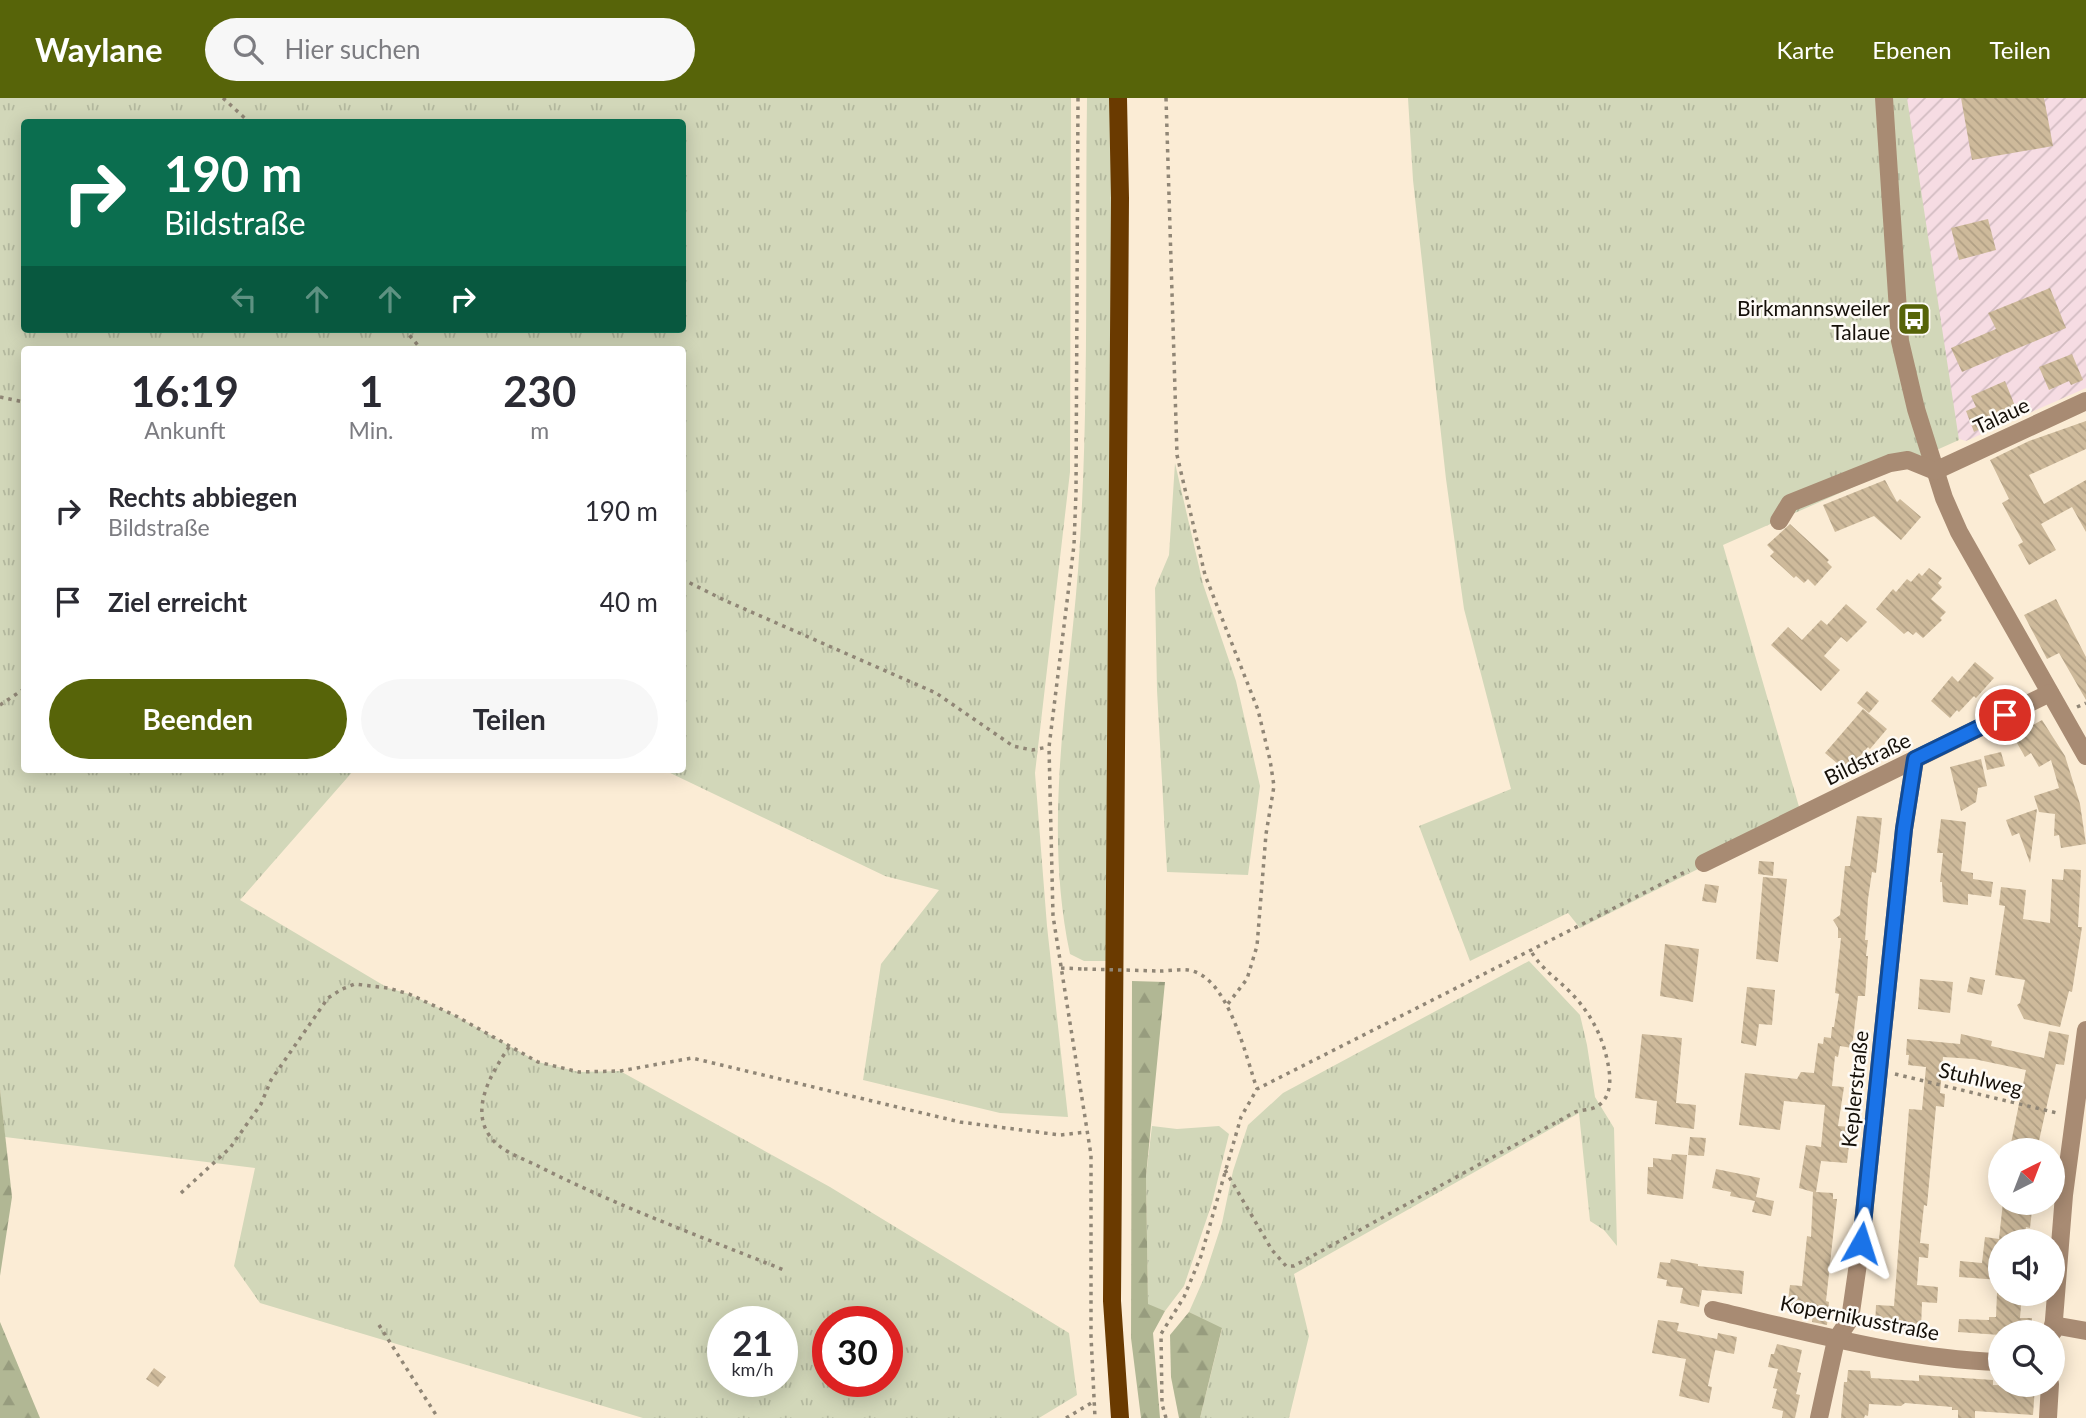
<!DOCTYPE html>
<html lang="de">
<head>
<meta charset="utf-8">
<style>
  :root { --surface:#fff; --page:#f7f7f7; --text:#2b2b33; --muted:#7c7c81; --accent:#576409 }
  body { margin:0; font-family:Lato,sans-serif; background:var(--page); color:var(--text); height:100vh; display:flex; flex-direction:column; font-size:26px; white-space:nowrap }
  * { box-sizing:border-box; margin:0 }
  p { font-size:23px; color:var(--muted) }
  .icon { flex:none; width:38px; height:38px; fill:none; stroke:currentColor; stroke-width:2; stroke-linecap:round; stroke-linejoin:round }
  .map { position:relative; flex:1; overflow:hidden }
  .side { position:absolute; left:21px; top:248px; width:665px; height:427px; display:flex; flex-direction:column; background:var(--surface); border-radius:7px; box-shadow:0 4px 18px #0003 }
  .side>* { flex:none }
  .top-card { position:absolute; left:21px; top:21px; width:665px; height:214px; border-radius:7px; box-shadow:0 4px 18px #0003; background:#0b6e4f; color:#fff; overflow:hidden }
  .needle { width:46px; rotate:42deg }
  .controls { position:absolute; left:1988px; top:1040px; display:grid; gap:14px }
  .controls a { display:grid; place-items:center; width:77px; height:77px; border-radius:50%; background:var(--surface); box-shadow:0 4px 18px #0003; font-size:35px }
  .speed { position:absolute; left:707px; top:1208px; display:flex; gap:14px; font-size:35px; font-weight:700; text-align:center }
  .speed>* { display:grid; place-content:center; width:91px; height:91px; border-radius:50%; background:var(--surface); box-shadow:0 4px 18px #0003; line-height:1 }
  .speed small { font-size:18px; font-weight:400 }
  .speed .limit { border:10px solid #d22; background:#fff; color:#111 }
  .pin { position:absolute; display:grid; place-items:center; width:60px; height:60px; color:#fff; margin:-30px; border:4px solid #fff; border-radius:50%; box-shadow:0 2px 7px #0007 }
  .me { position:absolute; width:77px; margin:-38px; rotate:6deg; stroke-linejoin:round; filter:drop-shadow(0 0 5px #0008) }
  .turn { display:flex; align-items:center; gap:24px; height:147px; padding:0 28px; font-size:32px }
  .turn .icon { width:91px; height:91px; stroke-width:2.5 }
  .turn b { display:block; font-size:49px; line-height:60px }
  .lanes { display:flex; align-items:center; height:66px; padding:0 28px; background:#0003; justify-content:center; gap:35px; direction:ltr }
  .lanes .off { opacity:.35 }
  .eta { display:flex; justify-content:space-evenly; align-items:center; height:119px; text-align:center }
  .eta b { font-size:42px; font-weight:700; line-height:49px }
  .button { display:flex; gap:14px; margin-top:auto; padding:14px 28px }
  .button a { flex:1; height:80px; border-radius:42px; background:var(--accent); color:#fff; font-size:28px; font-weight:700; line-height:80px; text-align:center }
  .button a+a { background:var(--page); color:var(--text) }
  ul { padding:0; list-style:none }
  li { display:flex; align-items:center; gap:21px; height:91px; padding:0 28px }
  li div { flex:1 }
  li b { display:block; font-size:26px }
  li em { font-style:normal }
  header { display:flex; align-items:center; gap:42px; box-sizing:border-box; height:98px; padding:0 35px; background:var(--accent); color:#fff }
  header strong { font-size:33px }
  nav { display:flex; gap:38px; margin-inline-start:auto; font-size:24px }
  .search { width:490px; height:63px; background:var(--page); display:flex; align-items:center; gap:18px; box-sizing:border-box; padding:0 24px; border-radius:38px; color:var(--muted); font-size:26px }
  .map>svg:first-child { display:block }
  .industrial { fill:url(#industrial-furrows) }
  .grass { fill:url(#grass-tufts); fill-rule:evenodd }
  .forest { fill:url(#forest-firs) }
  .building { fill:url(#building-back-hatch) }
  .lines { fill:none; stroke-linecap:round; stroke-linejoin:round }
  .path { stroke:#908676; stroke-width:3.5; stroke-dasharray:3.5 5; stroke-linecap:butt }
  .minor { stroke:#a88b73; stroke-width:18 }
  .major { stroke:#6a3a00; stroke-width:18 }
  .path-bridge { stroke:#908676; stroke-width:3.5; stroke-dasharray:3.5 5; stroke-linecap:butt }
  .route-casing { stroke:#114b97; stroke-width:18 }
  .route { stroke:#1a73e8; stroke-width:12 }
  .labels { text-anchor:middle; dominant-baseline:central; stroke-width:5; stroke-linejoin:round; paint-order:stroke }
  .poi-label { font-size:21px; fill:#151009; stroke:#fefbf6; text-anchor:end }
  .street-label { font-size:21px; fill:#151009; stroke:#fefbf6 }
</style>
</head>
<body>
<header>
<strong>Waylane</strong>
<div class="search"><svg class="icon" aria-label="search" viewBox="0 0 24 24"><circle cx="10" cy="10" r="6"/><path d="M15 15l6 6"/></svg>Hier suchen</div>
<nav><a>Karte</a><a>Ebenen</a><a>Teilen</a></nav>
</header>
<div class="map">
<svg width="2086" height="1320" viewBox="0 0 2086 1320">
  <defs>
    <pattern id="industrial-furrows" width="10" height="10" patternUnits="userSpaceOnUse" patternTransform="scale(1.75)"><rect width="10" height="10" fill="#f6dce3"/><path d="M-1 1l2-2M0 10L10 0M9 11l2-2" fill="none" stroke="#d2bcc1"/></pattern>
    <pattern id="grass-tufts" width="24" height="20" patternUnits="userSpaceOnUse" patternTransform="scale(1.75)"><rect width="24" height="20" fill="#d2d7b9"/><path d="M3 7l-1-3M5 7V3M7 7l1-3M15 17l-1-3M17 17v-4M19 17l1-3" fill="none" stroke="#b3b89e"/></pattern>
    <pattern id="forest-firs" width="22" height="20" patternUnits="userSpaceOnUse" patternTransform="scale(1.75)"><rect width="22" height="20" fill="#b1b794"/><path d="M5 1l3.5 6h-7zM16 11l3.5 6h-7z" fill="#979c7e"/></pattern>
    <pattern id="building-back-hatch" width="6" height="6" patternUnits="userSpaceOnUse" patternTransform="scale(1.75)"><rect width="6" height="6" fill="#ceba9b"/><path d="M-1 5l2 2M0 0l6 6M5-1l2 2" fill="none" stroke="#b09f84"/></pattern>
  </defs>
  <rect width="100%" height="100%" fill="#fbecd5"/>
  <path class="industrial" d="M1905,0h181v290l-120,53 -17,-5z"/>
  <g class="grass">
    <path d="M0,0h1071l-1,374 -35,301 12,153 21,191 -68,-4 -137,-33 18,-116 58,-74 -54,-14 -221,-106h18v-420h-658v420h330l-114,130 148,88 21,6 47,22 82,46 41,10 41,-1 210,116 239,146 8,62 -38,23h-396l-383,-115 -26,-37 21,-98 -250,-31 -5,-48zM24,24h658v207h-658zM782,1223v60h-59v-60zM887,1223v60h-59v-60z"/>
    <path d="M1087,0h25l-5,863h-23l-14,-7c-29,-136 2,-275 10,-412 9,-147 5,-296 7,-444z"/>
    <path d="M1408,0h499l52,342 -236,105 79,272 -222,111 -12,-15 -98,48 -51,-135 92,-37 -47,-180 -18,-130 -33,-299z"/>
    <path d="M1175,365l28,121 33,97 24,105 -12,89 -81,-3 -10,-182 -2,-102 14,-33z"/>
    <path d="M1529,863l51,54 7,30 8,52 19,31 3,118 -13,-16 -14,-9 -11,-108 -285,161 15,62 -20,82h-89l22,-89 -33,-17 15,-34 18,-55 11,-52 15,-46 35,-32z"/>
    <path d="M1152,1028l25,3 42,-3 10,8 -17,69 -28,83 -19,25 -17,-6 -2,-129z"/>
  </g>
  <g class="forest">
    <path d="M1132,883l33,1 -19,194 2,128 17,7 -12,22 7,85h-19l-10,-80z"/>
    <path d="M0,991l12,108 -12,79z"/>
    <path d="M1189,1214l33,16 -22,90h-21l-8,-41 -1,-42z"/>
    <path d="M0,1224l40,96h-40z"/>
  </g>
  <g class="building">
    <path d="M1961,0h83l9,48 -81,14z"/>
    <path d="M1988,121l8,31 -37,10 -8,-32z"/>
    <path d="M2050,190l16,40 -104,44 -11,-24 45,-19 -8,-16z"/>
    <path d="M2072,256l11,26 -12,5 -2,-4 -20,9 -10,-23z"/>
    <path d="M2005,283l12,30 -43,21 -8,-21 10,-4 -5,-11z"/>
    <path d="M2086,323v28l-57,26 15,29 42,-24v52l-14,-25 -31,17 15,26 -27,15 -11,-20 5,-3 -21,-39 7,-4 -19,-39 39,-19z"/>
    <path d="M1885,382l12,22 3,-3 21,18 -20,23 -27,-24 -39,16 -12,-27z"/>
    <path d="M1790,426l39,36 -2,2 5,5 -17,19 -7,-7 -4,4 -8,-7 -2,2 -24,-22 4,-4 -7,-7z"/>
    <path d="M1929,470l13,10 -4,5 4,4 -11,12 15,13 -6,6 2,2 -19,18 -7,-6 -3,3 -5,-4 -4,3 -28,-25 17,-20 3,3 11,-13 4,3 8,-9 3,3z"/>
    <path d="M2056,501l30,58v43l-27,-47 -12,6 -23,-44z"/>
    <path d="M1846,506l21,18 -20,20 -6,-5 -17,19 16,14 -19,21 -50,-46 17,-18 14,13 19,-20 6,5z"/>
    <path d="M1975,564l19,16 -18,20 -2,-2 -15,16 -2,-2 -7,8 -19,-17 21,-25 6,6z"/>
    <path d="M1867,593l12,10 -10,12 -12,-10z"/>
    <path d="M1863,611l24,20 -17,20 -2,-2 -14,16 -2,-2 -8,8 -19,-16z"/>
    <path d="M2042,622l23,36 15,48 6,40 -25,4 -2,-13 -5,1 1,-22 -16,-2 -5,-16 25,-8 -8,-28 -12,7 -8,-14 -6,4 -12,-21z"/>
    <path d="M2001,654l4,14 -18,4 -3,-14z"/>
    <path d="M1981,661l6,27 -9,2 -2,14 -15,9 -11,-44z"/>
    <path d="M2037,711l-7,54 -11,-30 -7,3 -6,-16z"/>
    <path d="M1857,718l25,2 -6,55 -4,-1 -4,27 -3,41h3l-2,16h2l-3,40h-7l-6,52 -12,-2 -2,11 -3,-1 -3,30 12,1 -6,39 13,1 -4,36 -26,-2 -5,31 17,1v6h4l-11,102 3,1 -2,23 -15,-3 1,-10 -26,-2 3,-25 12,1 5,-50 4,1 2,-45 -14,-4 7,-43 15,2 4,-42 -41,-4 -4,29 -41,-5 6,-52 52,6 4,-7 13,1 4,-30 5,1 1,-7 7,1 1,-11h2l5,-33 -4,-1 6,-55h-3v-10l-5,-8 7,-5 5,-49h5z"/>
    <path d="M1941,721l25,3 -5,49 12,2v6l20,3 -2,15 -23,-3v11l-25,-3 -1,-20h-2l3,-29h-6z"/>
    <path d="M1759,763l15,1 -1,14 -15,-2z"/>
    <path d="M2064,771l17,1 -3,57h4l-10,65 -3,-1 -9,36 -36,-8 -7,-14 3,-2 5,-23 -30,-5 10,-69 -6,-1 2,-18 25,3 -3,29 27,4 2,-44 11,1z"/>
    <path d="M1763,779l24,2 -9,83 -22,-3z"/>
    <path d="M1705,786l14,2 -3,17 -14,-2z"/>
    <path d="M1665,846l34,5 -6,53 -33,-6z"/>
    <path d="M1970,879l15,3 -3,15 -15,-3z"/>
    <path d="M1920,881l33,3 -3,31 -32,-4z"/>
    <path d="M1747,889l28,3 -3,35 -13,-1 -3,22 -15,-3z"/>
    <path d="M2049,933l20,4 -5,30 -8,-1 -19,86 -27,-2 16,-78 -52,-11 -31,-2 -3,36 5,1 -1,13 -8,-1 -9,100 -3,-1 -4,38 9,1 -1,14 -9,-1 -2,28 21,2 -1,16 -15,-1 -1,27 -46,-1 1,-23 18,1 15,-197 13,1 4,-43 -18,-2 1,-10h-3l1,-16 53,5 1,-10 31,7 -1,5 53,12z"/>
    <path d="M1642,936l40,4 -6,65 20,2 -2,24 -39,-5 2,-23 -22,-3z"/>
    <path d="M1690,1039l16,1 -2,18 -16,-1z"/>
    <path d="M1672,1056l15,1 -4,44 -36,-5 1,-27h5v-9l18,2z"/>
    <path d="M1716,1071l44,9 -4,19 18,4 -3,15 -19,-4 3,-11 -25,-5 1,-4 -19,-4z"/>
    <path d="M2003,1104h24l-1,7 6,1 -2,18 -4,-1 -2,14h-24v39l-41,-3 1,-16 22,2 3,-26 14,2z"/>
    <path d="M1671,1161l27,5v2l46,5 -2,23 -40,-4 -3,17 -19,-4 3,-15 -17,-2 1,-6 -10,-2 3,-16 10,1z"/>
    <path d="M1997,1195h25l-2,25h12v14h-32v3l-42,-3 1,-13 30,1v-3h7z"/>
    <path d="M1658,1222l21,3 -2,8 40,8 1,-6 19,4 -3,17 -19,-4 1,-4 -8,40 4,1 -3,16 -30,-7 7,-37 -34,-6z"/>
    <path d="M1777,1246l25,6 -5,22 4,1 -5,21 4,1 -5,23h-13l1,-7 -11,-3 5,-19 -4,-1 5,-19 -10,-2 3,-13h3z"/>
    <path d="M154,1270l12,9 -8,10 -12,-8z"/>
    <path d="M1848,1272l22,1 1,7 48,3v-6l74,5v5l42,1 -2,29 -58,-4v7h-17v-8h-6v-3l-47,-4 -4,3 -32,-2 -1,12 -3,-1 -1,3h-23l3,-36h3z"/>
  </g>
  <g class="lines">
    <g class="path">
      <path d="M223,0l26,24"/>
      <path d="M1078,0l-2,394 -2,53 -25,202 4,169 38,239v181l4,82"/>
      <path d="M1166,0l11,357 28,120 53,135 12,50 4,26 -8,48 -9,112 -10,33 -20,26"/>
      <path d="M404,231l18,21"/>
      <path d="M0,299l24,5"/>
      <path d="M682,481l42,21 212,93 77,53 19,4 16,-3"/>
      <path d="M0,607l24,-16"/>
      <path d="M2077,609l9,-4"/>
      <path d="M1061,870l23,1"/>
      <path d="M1160,873c9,0 19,-2 28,-1 40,5 58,87 69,119"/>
      <path d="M509,949c-16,24 -39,60 -20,88 10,16 33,23 49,31 79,40 164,71 246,104"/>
      <path d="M1895,976l162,39"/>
      <path d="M1225,1072l47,80 14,16h8l281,-154c6,-2 15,-2 21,-5 16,-9 15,-28 12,-43 -5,-27 -17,-50 -36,-70 -14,-15 -31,-25 -41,-43"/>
      <path d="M181,1095l49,-45 31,-44 10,-24 57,-82 14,-9 13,-5 33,4 21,6 47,22 82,46 41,10 41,-1 72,-13 268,64 100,13 26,-3"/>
      <path d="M379,1227l59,93"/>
      <path d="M1066,1320l27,-16"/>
      <path d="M1166,1320l-4,-14 -1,-70 23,-37 17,-41 40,-139 16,-28 432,-219"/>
    </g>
    <g class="minor">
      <path d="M1884,0l16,243 16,68 28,89 15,34 127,224"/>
      <path d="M1779,423l11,-18 100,-40 18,-3 27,11 151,-70"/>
      <path d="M1704,765l346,-170"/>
      <path d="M1713,1212c94,22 190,49 287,52"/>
      <path d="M2053,1227l33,6"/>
      <path d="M2053,1234l11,-137 22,-165"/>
      <path d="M1819,1320l17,-78 14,-21 11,-76 43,-414 11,-70"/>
      <path d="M2048,1320l2,-34"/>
    </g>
    <path class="major" d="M1118,0l2,100 -8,1103 8,117"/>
    <path class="path-bridge" d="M1084,871l76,2"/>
  </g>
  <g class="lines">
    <defs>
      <path id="route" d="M1861,1145l43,-414 11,-70 90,-44"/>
    </defs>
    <use href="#route" class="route-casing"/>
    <use href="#route" class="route"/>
  </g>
  <defs>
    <symbol id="bus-square" viewBox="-11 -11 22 22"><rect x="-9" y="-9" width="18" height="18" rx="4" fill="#576409" stroke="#fefbf6"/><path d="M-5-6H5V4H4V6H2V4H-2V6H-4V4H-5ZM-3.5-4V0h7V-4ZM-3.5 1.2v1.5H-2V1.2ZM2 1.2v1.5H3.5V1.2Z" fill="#fff"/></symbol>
  </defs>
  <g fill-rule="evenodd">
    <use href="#bus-square" x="1895" y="202" width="38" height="38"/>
  </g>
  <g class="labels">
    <g class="poi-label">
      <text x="1890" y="209">Birkmannsweiler<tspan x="1890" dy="24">Talaue</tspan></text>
    </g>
    <g class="street-label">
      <text transform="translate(2001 317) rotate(-25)">Talaue</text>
      <text transform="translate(1867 660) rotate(-26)">Bildstraße</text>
      <text transform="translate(1981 980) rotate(13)">Stuhlweg</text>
      <text transform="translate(1854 991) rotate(-84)">Keplerstraße</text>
      <text transform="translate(1860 1219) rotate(11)">Kopernikusstraße</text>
    </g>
  </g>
</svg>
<div class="controls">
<a><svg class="needle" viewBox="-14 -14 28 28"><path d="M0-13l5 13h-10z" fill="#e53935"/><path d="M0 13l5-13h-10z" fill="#7c7c81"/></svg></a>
<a><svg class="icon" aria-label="sound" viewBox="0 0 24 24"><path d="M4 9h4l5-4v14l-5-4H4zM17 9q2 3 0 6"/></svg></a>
<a><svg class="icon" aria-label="search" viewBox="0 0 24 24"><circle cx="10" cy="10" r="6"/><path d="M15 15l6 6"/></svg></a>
</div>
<div class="speed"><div>21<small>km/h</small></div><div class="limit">30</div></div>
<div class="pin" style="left:2005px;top:617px;background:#d93025"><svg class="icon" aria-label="arrive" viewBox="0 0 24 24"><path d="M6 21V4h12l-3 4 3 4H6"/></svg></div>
<svg class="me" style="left:1861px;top:1145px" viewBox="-20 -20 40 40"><path d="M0-17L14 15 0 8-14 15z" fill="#1a73e8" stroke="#fff" stroke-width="4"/></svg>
<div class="top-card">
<div class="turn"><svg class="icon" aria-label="right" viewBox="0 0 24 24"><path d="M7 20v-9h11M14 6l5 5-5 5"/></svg><div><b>190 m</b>Bildstraße</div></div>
<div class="lanes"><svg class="icon off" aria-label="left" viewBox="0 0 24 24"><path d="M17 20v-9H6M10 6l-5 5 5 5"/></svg><svg class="icon off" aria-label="ahead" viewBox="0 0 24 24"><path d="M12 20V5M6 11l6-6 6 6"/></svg><svg class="icon off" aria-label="ahead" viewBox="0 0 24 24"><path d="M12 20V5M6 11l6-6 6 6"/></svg><svg class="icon" aria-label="right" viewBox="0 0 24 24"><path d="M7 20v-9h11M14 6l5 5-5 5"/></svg></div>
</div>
<section class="side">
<div class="eta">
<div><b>16:19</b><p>Ankunft</p></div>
<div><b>1</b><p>Min.</p></div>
<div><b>230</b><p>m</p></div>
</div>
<ul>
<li><svg class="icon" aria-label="right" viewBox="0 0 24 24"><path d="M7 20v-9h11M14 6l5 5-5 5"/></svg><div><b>Rechts abbiegen</b><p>Bildstraße</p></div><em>190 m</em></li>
<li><svg class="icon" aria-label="arrive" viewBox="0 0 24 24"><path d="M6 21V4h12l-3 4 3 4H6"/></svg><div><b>Ziel erreicht</b></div><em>40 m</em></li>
</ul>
<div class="button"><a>Beenden</a><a>Teilen</a></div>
</section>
</div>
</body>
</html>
